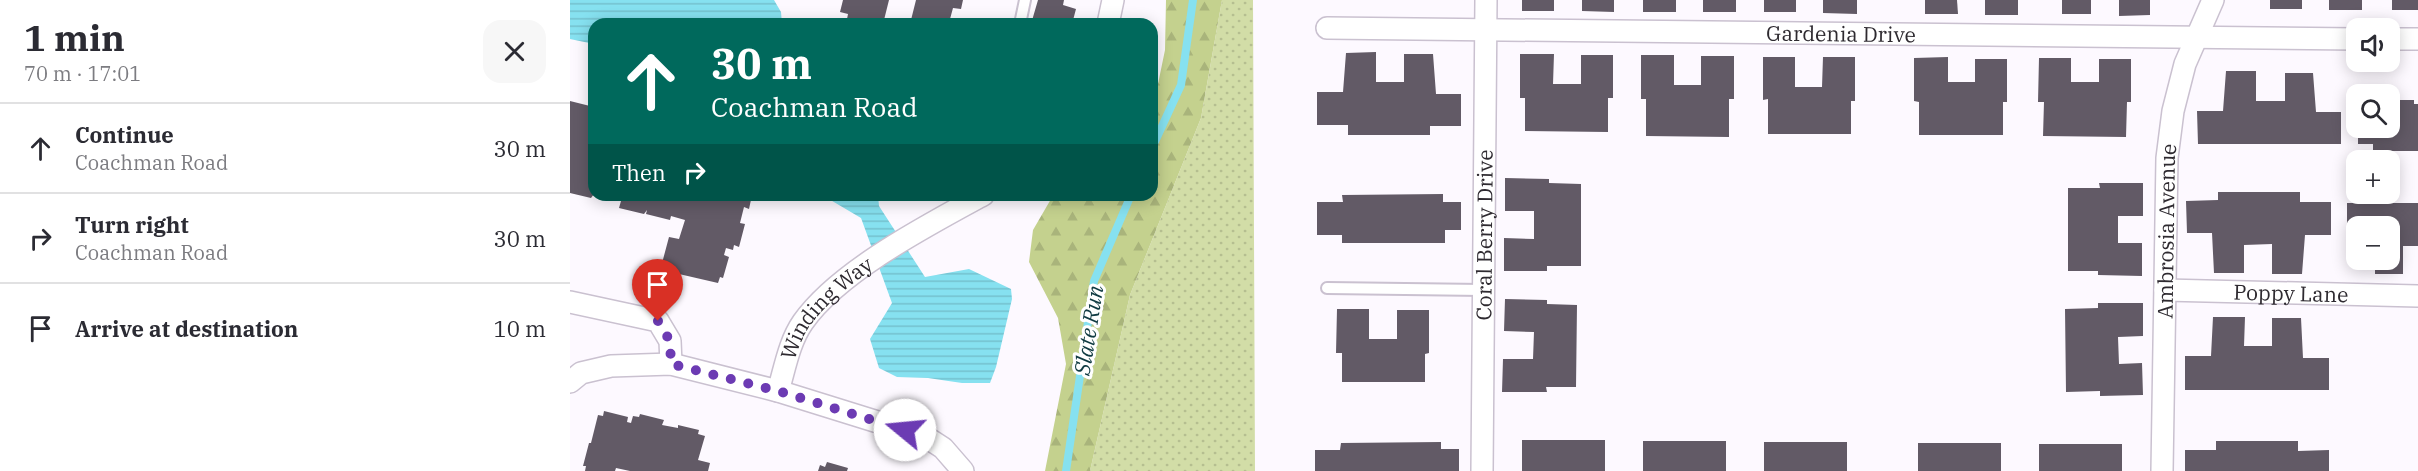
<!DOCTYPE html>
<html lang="en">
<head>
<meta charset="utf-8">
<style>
  :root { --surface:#fff; --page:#f7f7f7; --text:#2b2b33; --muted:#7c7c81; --line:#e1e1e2 }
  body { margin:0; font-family:"IBM Plex Serif",serif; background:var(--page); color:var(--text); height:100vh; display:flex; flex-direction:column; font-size:22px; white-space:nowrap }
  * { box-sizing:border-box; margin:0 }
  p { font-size:20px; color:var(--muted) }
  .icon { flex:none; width:33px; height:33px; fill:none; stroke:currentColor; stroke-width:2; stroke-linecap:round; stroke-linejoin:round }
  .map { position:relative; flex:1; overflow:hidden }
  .drawer { display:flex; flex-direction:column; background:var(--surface); width:570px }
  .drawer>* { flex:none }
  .banner { position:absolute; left:18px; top:18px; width:570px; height:183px; border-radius:18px; box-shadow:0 3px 15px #0003; background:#00695c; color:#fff; overflow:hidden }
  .buttons { position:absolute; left:1776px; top:18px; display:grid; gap:12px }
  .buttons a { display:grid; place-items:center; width:54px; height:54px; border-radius:12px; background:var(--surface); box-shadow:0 3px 15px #0003; font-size:30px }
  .pin { position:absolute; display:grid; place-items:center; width:51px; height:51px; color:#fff; margin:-62px -26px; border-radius:50% 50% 50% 0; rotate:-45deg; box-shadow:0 0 6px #0007 }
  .pin .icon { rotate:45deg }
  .me { position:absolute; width:66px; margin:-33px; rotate:287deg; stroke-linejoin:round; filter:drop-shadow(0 0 4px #0008) }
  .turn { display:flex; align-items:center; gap:21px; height:126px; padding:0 24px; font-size:27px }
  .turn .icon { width:78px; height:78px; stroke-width:2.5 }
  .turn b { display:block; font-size:42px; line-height:51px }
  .then { display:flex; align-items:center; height:57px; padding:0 24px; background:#0003; gap:12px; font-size:22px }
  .round { display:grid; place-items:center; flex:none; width:63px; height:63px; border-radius:18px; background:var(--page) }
  .head { display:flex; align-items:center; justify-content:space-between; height:102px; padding:0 24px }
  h1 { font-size:36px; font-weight:800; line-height:45px }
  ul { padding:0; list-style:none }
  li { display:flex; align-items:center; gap:18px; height:90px; padding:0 24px; border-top:2px solid var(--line) }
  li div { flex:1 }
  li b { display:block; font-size:22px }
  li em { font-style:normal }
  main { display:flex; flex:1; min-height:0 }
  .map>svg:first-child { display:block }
  .grass { fill:url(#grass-dots) }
  .forest { fill:url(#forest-firs) }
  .water { fill:url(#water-rules) }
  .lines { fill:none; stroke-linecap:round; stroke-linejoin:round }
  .stream { stroke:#86e1f0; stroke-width:8 }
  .building { fill:#625a66 }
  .service-casing { stroke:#cac1d0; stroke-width:14 }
  .minor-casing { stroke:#cac1d0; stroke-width:24 }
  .service { stroke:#fff; stroke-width:10 }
  .minor { stroke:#fff; stroke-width:21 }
  .route { stroke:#6c3bb3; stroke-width:10; stroke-dasharray:0 18 }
  .labels { text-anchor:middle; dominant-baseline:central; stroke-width:6; stroke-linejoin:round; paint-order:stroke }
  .street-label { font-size:21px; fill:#2e2a30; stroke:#fff }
  .water-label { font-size:22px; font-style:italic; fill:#103b42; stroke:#fff }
</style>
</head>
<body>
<main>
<section class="drawer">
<div class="head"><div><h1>1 min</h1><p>70 m · 17:01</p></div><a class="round"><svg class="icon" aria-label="close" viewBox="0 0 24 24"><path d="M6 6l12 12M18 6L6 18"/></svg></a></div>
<ul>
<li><svg class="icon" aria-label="ahead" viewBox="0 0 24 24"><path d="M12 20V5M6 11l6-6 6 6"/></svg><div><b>Continue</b><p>Coachman Road</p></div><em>30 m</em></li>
<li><svg class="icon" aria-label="right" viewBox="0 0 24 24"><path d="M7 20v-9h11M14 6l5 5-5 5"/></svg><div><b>Turn right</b><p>Coachman Road</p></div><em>30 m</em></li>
<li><svg class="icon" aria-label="arrive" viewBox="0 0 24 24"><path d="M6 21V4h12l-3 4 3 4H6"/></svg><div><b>Arrive at destination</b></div><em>10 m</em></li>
</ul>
</section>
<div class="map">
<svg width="1848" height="471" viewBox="0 0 1848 471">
  <defs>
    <pattern id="grass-dots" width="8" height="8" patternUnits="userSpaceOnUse" patternTransform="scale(1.5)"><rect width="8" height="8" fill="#d2dda7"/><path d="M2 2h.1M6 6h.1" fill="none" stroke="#b5be90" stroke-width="1.8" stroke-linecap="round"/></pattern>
    <pattern id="forest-firs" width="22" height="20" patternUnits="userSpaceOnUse" patternTransform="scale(1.5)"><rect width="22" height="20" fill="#c4d18e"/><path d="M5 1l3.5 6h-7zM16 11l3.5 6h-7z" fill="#a9b47b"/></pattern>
    <pattern id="water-rules" width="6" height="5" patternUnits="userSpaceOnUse" patternTransform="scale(1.5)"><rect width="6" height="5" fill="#86e1f0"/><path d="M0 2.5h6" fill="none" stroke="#74c1ce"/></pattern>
  </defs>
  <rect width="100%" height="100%" fill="#fdf9ff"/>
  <path class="grass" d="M652,0h31l2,471h-165l40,-176 71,-177z"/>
  <path class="forest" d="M596,0h56l-21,118 -71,177 -40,176h-45l21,-107 -8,-46 -29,-56 4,-32 18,-31 7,-4h94v-82l13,-63z"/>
  <g class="water">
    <path d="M0,0h204l7,12 1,12h-188v20l-24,-5z"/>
    <path d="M252,195h56l1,11 46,71 44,-8 42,20 1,10 -16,68 -6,16h-28l-34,-5 -31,-1 -18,-9 -9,-29 22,-36 -31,-85z"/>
  </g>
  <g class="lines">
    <g class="stream">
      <path d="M582,148l29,-63 12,-85"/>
      <path d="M496,471l28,-190 37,-86"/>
    </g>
  </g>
  <g class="building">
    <path d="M273,0h46l-6,24h-37l2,-10 -8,-2z"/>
    <path d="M346,0h47l-2,9 -8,-1 -3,11 8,2 -1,3h-47z"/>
    <path d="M468,0h26l-1,5 13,4 -4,15h-41z"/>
    <rect x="952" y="0" width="32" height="11"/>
    <path d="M1012,0h32v12l-32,-1z"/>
    <rect x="1073" y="0" width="33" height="12"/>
    <rect x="1133" y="0" width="33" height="12"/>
    <rect x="1194" y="0" width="32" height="12"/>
    <path d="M1253,0h34v14l-34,-1z"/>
    <path d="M1355,0h32l1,14h-33z"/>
    <rect x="1415" y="0" width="33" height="15"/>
    <rect x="1492" y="0" width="29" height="14"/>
    <path d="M1549,0h31v15l-31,1z"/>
    <rect x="1700" y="0" width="32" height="9"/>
    <rect x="1759" y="0" width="33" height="10"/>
    <rect x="1822" y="0" width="26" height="10"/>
    <path d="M806,52v30h28v-28h29l3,40h25v32h-31v9h-82v-10h-31v-33h26l3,-39z"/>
    <path d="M950,54h34l-1,30h28v-29h32v43h-5v34l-83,-1v-33h-5z"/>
    <path d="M1071,55h33v30h27v-29h33v43h-5v38l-83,-1v-37h-5z"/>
    <path d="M1193,57h32v30h27l1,-30h32v44h-4v33h-83v-35l-5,1z"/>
    <path d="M1378,57v25h27v-23h32v43h-4v33h-84v-33l-5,-1v-43z"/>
    <path d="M1469,58h32v24h28v-23h32v43h-4l-1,35 -83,-1 1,-34h-6z"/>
    <path d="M1656,71h30v30h29v-28h28l3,39h25v32h-143l-1,-33h26z"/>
    <path d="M1824,100h20v4h4v47h-45v-7h-15v-16h32v-24h4z"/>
    <path d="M0,101l24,6v87l-3,4 -21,-5z"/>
    <path d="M935,178l44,1v4l32,1v82h-34v5h-43v-33l30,1v-28h-29z"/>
    <path d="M1529,183h44v33h-25v27h24v33l-44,-1v-4h-30v-83h32z"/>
    <path d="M1648,192h82v10h31v33h-26l-3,39h-30v-30l-28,1v28h-30l-2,-40h-25l-1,-32 32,-1z"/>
    <path d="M873,194v8h18v28h-16v13h-103v-8h-25v-33h26l-1,-7z"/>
    <path d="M31,195h151l-3,14 -5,-2 -4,16 5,1 -6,23 -5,-2 -1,5 -7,-2 -2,7 5,2 -6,21 -3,-1 -2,6 -52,-12 1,-3 -6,-1 8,-30 10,2 6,-19 -14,-4 -1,4 -24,-6 1,-4 -3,4 -25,-6 2,-7z"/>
    <path d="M1777,203h71v43h-15v28h-28v-14h15v-34h-34v8h-9z"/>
    <path d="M935,299l42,1v4l30,1 -1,82h-30l1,5h-45l1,-33h30l1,-27 -30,-1z"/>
    <path d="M1528,303h45v33l-25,1 1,27 23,-1 1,32 -43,1v-5l-34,1 -1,-83 33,-1z"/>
    <path d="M767,309h32v30h28v-29h32v43l-4,1v28h-83v-29h-6z"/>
    <path d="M1643,317h32l-1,29h28v-28h29l2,40h26v32h-144v-34h26z"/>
    <path d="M34,411l24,6 -1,5 4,1 2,-7 6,1 1,-3 24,6 -2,5 16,3v-3l21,5 -1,4 7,2 -7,24 12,3 -2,8h-78l-14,-3 -1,3h-30l1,-5h-3l6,-23h2l7,-28 5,1z"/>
    <rect x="952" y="440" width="83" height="31"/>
    <rect x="1073" y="441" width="83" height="30"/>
    <path d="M1646,441h82v10l31,-1v21h-144v-21h31z"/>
    <path d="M871,442v7h18v22h-144v-21h25l1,-7z"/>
    <rect x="1194" y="442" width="83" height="29"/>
    <rect x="1348" y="443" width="83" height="28"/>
    <rect x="1469" y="444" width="83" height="27"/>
    <path d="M257,462l21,6 -1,3h-29l2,-6 5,2z"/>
  </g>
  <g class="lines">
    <defs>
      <g id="service">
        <path d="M450,24l5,-24"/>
        <path d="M757,288l156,2"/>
      </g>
      <g id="minor">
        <path d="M538,24l5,-24"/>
        <path id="s1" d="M757,28l1029,11"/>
        <path d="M1820,39h28"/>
        <path id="s2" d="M1595,290l253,6"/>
        <path d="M0,302l88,19 12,20 1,23"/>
        <path d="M0,382l11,-9 30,-7 60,-2 107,27 148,46 17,11 20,23"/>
        <path id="s3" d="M208,391c7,-23 11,-49 25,-69 36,-51 125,-97 180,-127"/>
        <path id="s4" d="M912,471l4,-471"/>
        <path id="s5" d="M1592,471l5,-313 6,-47 12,-47 28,-64"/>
      </g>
    </defs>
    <use href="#service" class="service-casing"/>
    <use href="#minor" class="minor-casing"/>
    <use href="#service" class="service"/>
    <use href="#minor" class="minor"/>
  </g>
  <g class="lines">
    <path class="route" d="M88,321l12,20 1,23 107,27 127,39"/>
  </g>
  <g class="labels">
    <g class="street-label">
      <text stroke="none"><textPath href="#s1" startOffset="514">Gardenia Drive</textPath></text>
      <text stroke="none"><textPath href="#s5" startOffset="240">Ambrosia Avenue</textPath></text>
      <text stroke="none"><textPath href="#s4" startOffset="236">Coral Berry Drive</textPath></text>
      <text stroke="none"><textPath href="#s2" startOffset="126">Poppy Lane</textPath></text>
      <text stroke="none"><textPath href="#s3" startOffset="99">Winding Way</textPath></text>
    </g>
    <g class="water-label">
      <text transform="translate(518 330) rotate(-81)">Slate Run</text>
    </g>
  </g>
</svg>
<div class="buttons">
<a><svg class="icon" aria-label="sound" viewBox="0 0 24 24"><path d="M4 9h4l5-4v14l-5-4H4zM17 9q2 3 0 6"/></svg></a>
<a><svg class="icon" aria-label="search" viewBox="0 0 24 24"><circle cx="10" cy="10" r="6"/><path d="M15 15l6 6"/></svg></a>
<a>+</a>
<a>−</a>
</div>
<div class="pin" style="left:88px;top:321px;background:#d93025"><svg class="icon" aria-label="arrive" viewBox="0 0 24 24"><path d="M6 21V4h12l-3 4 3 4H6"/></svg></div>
<svg class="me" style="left:335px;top:430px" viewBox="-20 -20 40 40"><circle r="19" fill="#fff"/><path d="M0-13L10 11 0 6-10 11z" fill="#6c3bb3"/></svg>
<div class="banner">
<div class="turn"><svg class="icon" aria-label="ahead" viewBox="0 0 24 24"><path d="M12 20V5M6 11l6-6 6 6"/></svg><div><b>30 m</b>Coachman Road</div></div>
<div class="then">Then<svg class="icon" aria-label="right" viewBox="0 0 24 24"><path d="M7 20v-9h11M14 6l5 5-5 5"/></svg></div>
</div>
</div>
</main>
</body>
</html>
